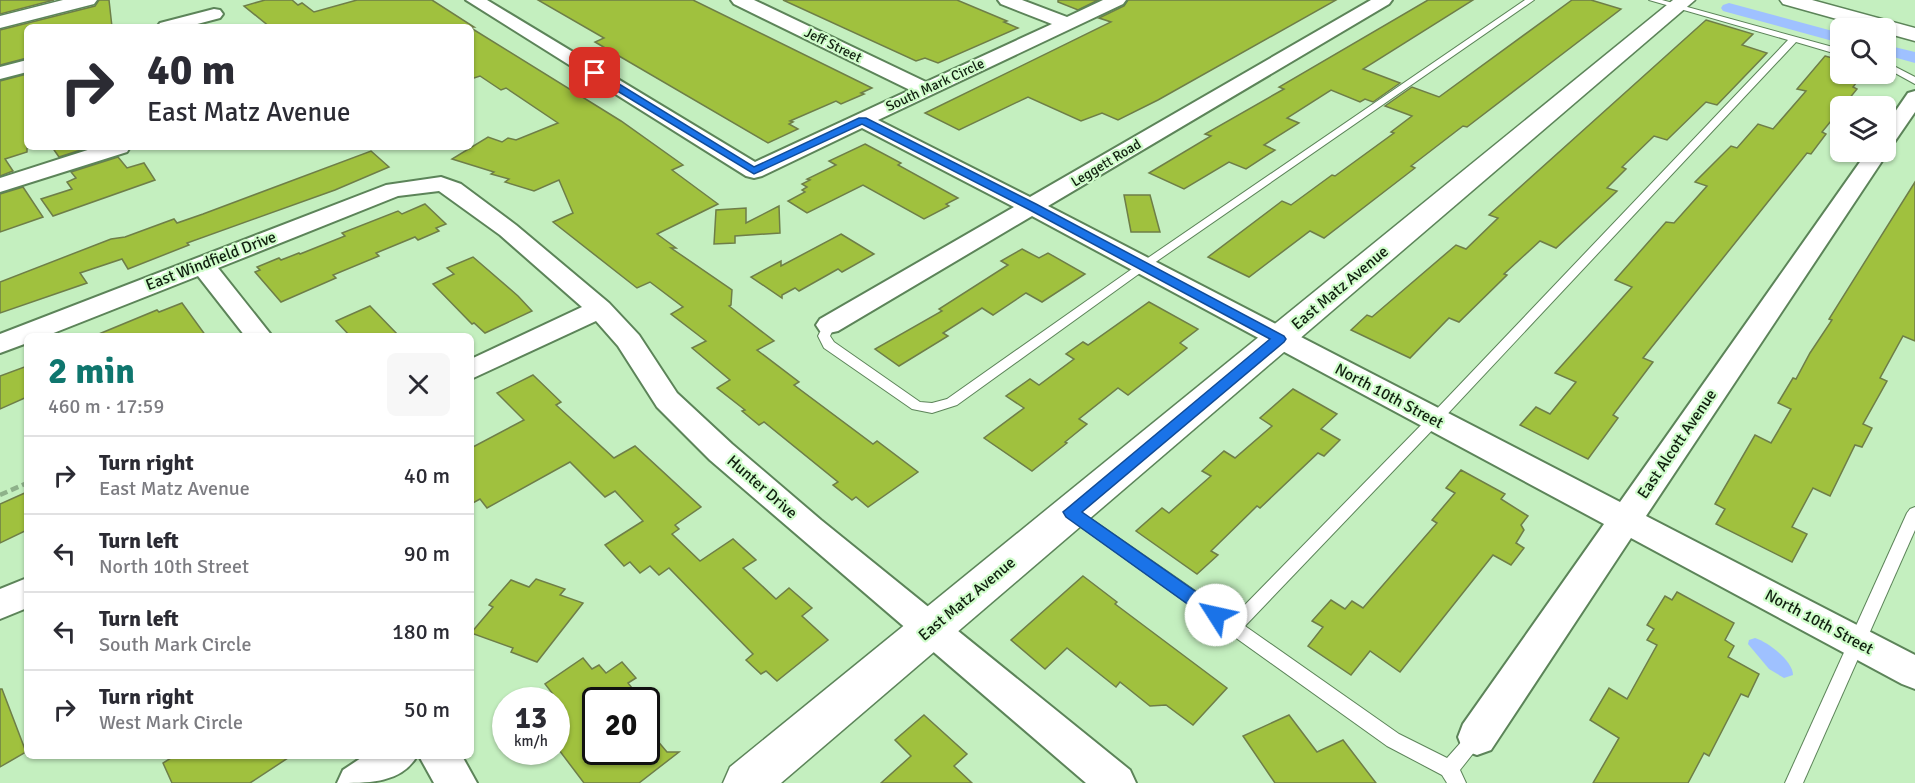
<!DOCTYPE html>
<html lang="en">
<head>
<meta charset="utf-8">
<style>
  :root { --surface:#fff; --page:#f7f7f7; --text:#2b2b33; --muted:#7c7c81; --line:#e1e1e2; --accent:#0f766e }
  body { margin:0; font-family:Signika,sans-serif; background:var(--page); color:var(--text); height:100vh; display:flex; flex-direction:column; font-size:22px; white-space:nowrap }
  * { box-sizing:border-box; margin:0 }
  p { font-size:20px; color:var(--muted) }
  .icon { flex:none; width:33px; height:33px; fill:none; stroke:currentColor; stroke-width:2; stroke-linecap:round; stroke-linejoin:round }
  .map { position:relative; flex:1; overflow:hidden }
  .details { position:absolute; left:24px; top:333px; width:450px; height:426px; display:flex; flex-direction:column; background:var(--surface); border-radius:9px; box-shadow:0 2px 4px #0004 }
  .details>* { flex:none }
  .guide { position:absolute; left:24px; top:24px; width:450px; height:126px; border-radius:9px; box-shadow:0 2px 4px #0004; background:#fff; color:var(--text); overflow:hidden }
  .controls { position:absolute; left:1830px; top:18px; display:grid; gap:12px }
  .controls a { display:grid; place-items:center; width:66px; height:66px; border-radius:9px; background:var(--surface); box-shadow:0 2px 4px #0004; font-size:30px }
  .speed { position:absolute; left:492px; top:687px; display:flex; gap:12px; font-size:30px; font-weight:700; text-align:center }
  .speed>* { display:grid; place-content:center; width:78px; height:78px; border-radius:50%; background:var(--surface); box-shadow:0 2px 4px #0004; line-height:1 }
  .speed small { font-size:15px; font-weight:400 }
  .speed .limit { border:3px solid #111; border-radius:9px; background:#fff; color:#111 }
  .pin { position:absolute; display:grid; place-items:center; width:51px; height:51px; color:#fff; margin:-26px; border-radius:12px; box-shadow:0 3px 9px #0006 }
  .me { position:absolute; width:66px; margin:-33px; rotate:305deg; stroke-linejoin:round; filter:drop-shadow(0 0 4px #0008) }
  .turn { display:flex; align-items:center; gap:21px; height:126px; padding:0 24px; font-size:27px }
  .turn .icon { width:78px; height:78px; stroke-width:2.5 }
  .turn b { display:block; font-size:42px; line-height:51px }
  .round { display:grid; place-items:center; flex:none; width:63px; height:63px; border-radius:9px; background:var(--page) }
  .head { display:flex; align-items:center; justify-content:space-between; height:102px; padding:0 24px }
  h1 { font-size:36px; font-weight:700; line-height:45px; color:var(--accent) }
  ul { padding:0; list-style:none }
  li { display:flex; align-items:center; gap:18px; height:78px; padding:0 24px; border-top:2px solid var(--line) }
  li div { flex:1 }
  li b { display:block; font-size:22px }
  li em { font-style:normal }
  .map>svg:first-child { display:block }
  .water { fill:#9fc1ff }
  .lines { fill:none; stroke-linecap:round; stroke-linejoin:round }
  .canal { fill:#9fc1ff; fill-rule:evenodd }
  .building { fill:#a0c13e; stroke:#6e7e48; stroke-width:1.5 }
  .service-casing { stroke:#5c8459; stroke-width:2 }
  .minor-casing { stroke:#5c8459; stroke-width:4 }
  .tertiary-casing { stroke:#5c8459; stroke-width:3 }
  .path { stroke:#8eb18a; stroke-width:4.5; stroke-dasharray:8 4; stroke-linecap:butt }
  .service { fill:#fff; fill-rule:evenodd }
  .minor { fill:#fff; fill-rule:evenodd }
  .tertiary { fill:#fff; fill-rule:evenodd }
  .route { fill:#1a73e8; stroke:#114b97; stroke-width:1.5 }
  .labels { text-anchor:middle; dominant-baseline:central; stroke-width:4.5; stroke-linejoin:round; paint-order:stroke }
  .far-street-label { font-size:14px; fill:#10200f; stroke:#d1fdcc }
  .street-label { font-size:16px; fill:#10200f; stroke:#d1fdcc }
</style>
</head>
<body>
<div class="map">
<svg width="1915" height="783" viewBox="0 0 1915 783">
  <rect width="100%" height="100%" fill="#c4efbf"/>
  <path class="water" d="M1755,638c13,4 38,23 38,37l-9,3 -15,-9 -21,-25 1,-4z"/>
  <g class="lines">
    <g class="canal">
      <path d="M1729,3l111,30v10l-117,-32 -2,-3 2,-3z"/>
      <path d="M1886,45l29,7v11l-29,-8z"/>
    </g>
  </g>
  <g class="building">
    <path d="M0,0h54l-54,14z"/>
    <path d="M99,0h10l3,27h-85v31l-27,7v-35l95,-24z"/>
    <path d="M265,0h27l6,5 4,-2 12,9 43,-12h75l42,27h-204l-26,-21z"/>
    <path d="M538,0h155l179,88 -11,5 3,1 -23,10 -5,-3 -46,20 3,1 -4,2 9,5 -30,14 -173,-101 9,-4z"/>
    <path d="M783,0h174l50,21 -3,1 14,6 -80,35 -13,-5 -9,3z"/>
    <path d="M1058,0h40l-20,10 -20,-8z"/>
    <path d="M1128,0h208l-178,100 -40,20 -16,-7 -21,8 -53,-24 -69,33 -34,-17 186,-91 -12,-4 25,-12z"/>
    <path d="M1428,0h45l-110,69 37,14 -27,19 -8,-3 -5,3 -29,-12 -44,28 12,5 -35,22 11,5 -29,19 -17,-7 -45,27 -35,-16 62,-37 -6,-2 79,-45 -5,-2z"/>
    <path d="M1572,0h19l30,9 -154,118 -4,-1 -52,40 4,2 -91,70 -14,-7 -61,46 -41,-20 74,-56 9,4 41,-30 3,1 59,-43 -3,-1 21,-16 -27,-10 27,-19 27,10z"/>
    <path d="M1706,20l47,14 -11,11 25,8 -50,52 -11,-3 -39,38 -13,-4 -32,31 4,2 -19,19 10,3 -61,57 -16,-7 -36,33 3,1 -48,47 -10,-4 -39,40 -59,-28 16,-15 5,2 84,-72 10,4 32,-31 -9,-3z"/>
    <path d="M471,28l150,93 62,44 -11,5 46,34 -61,30 19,14h-5l61,42 -1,15 -2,1 45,35 -17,9 42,32 -5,3 79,59 4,-3 41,31 -50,35 -12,-10 -4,3 -19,-15 5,-3 -74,-60 -5,3 -17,-14 3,-1 -28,-22 13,-8 -38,-32 14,-7 -35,-27 12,-7 -33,-25 -13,6 -84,-66 20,-9 -14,-33 -25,11 -29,-9 4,-3 -18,-5 3,-2 -42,-13 36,-22 14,5 6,-4 8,2 42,-17 -52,-35 -5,2 -21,-14 -9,3z"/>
    <path d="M1825,56l15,4v14h23l-10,13 4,2 -35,43 4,2 -15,20 -4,-1 -164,205 10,4 -40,53 5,3 -30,41 -68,-34 16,-18 14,7 26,-32 -21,-9 77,-86 -17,-7 51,-58 8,1 33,-37 -12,-4 36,-36 6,2 21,-24 15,5 33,-38 -9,-2z"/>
    <path d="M27,74v78l-22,7 8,12 -13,5v-95z"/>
    <path d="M865,144l36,19 -3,2 60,33 -12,6 3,2 -25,13 -61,-34 -56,28 -19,-12 17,-9 -3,-2 5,-3 -5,-3 8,-4 -3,-1 29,-14 -7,-4z"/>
    <path d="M52,147h38l-31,10z"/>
    <path d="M371,151l18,16 -54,23 -148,53 2,2 -61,24 -6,-10 -42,14 7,10 -87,30v-31l111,-43 14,-2 49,-18 3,4 26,-9z"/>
    <path d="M118,157l9,11 17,-5 11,17 -102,36 -12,-17 31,-10 -5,-7 9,-4 -5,-6z"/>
    <path d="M1915,182v159l-12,-5 -23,42 7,3 -24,43 9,4 -10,19 -7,-2 -25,51 -17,-8 -21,39 15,7 -15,28 -76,-38 9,-15 -10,-5 40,-69 16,8 20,-34 -13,-6 15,-25 3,1 14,-26 22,-33 -3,-1z"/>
    <path d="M23,187l20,30 -43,15v-38z"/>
    <path d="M1124,195h26l10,37h-29z"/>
    <path d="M425,204l21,20 -10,4 3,3 -21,9 -3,-3 -39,16 3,3 -46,19 3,3 -55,24 -26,-30 5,-2 -3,-3 22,-9 2,2 18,-7 1,1 45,-18 -3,-3 56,-22 4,3z"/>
    <path d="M779,206l1,27 -45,3v7l-21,1 2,-34 30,-2v15z"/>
    <path d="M841,234l33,20 -32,18 -4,-3 -39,22 -4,-3 -13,7v3l-31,-21 30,-16v5z"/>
    <path d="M1022,249l17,9 9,-5 37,21 -43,28 -16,-9 -33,22 -11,-7 -39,25 5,3 -49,30 -24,-17 67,-38 -3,-2 69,-44 -7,-4z"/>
    <path d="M473,257l45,39 14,15 -47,22 -11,-10 -2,1 -39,-40 21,-10 -7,-6z"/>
    <path d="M1149,302l49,27 -18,14 7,5 -59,47 -10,-7 -39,31 8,5 -22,18 2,1 -35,28 -48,-33 40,-30 -18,-12 24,-17 9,6 35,-26 -8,-5 17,-12 5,3z"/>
    <path d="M182,303l24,33h-112l63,-26 2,2z"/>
    <path d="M370,306l29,30h-49l-14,-15z"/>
    <path d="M27,366v31l-27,12v-33z"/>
    <path d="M533,375l28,27 -5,3 58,53 21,-12 66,61 -26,18 4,4 -7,5 28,27 33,-22 23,21 -13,8 33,31 13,-11 23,20 -10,8 26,24 -51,41 -11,-10 -5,3 -15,-14 7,-6 -84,-86 -10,7 -9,-9 -10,7 -10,-11 -6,4 -19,-21 38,-24 -28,-30 -10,6 -35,-35 -83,46 -7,-9 -9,5v-56l53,-28 -27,-27z"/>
    <path d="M1293,389l44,25 -16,15 19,11 -16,16 -6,-3 -58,55 -3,-2 -46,45 7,4 -21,19 -61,-43 26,-23 7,5 42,-37 -9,-5 22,-20 11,7 37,-32 -12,-8z"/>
    <path d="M1461,470l44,24 -4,5 27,17 -7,9 3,5 -8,13 8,5 -13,17 -18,-10 -93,117 -30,-21 -19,24 -43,-29 15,-19 -11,-6 19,-21 14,9 7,-8 11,7 74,-85 -5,-3 23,-27 -9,-5z"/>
    <path d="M27,492v38l-27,13v-39z"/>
    <path d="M1083,576l34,26 -2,2 112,84 -34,37 -27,-20 -16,1 -30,-24 -4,5 -49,-39 -22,21 -34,-29z"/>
    <path d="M536,579l29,10 -5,6 23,8 -46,59 -26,-10 2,-4 -42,-15 22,-26 -4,-2 22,-25 18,7z"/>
    <path d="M1677,592l57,31 -9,17 9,6 -6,11 31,17 -11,23 -7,-3 -32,62 -5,-3 -16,30h-95l26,-45 -29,-18 19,-32 18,11 30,-54 -10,-5 7,-11 -7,-4 18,-29 7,4z"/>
    <path d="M583,658l9,11 7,-4 7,8 16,-11 14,16 -8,5 4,5 -17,12h-19v52h50v-25l21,25h12l-40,31h-55l-28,-37v-48l-11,-14z"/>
    <path d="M0,689h2l24,63 -26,15z"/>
    <path d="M924,715l43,39 -13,12 18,17h-91l30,-27 -16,-16z"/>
    <path d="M1289,715l28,37 26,-12 33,43h-101l-32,-47z"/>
    <path d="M174,756h117l-41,27h-78l-9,-20z"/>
  </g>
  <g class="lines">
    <defs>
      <g id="service">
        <path d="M1525,0h9l-387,268 -190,137 -25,8 -20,-4 -88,-61 -6,-12 7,-14h8l2,3 -5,11 4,6 86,60 12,1 15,-4 192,-135z"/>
        <path d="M1649,0h13l178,49v6l-44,-13 -357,381 -194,203 154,108 48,24 24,-27 6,-2 6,2 3,6 -26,33 6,13h-19l-5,-8 -55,-29 -320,-229 -3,-4 3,-4 5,-2 5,2 156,108 196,-200 359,-377z"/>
        <path d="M1886,62l29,15v7l-29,-16z"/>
        <path d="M1915,507v23l-112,253h-18l122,-270 3,-4z"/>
      </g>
      <g id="minor">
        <path d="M466,0h21l268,162 155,-72 -176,-86 -3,-4h23l172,82 126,-58 -51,-20 -3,-4h24l45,17 36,-17h23l-3,4 -245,116 152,77 341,-197h21l-3,4 -341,202 572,296 247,-350h19v-3l2,3 -242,364 269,139v34l-13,-5 -271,-146 -140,212 -14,5 -14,-5 -5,-13 5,-13 141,-200 -572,-308 -194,115 -9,2 -9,-2 -4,-6 4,-6 194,-112 -152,-79 -100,48 -8,2 -8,-2z"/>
        <path d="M214,9l6,1 3,4 -3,4 -34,9h-29l3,-4z"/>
        <path d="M27,60v12l-27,7v-12z"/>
        <path d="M1915,91v21l-22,32 -7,2v-21l22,-32z"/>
        <path d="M97,147h33l-3,5 -127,40v-14z"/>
        <path d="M441,177l20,7 55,41 93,78 30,32 38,58 55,51 89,76 309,250 6,13h-50l-376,-323 -53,-53 -39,-61 -22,-25 -125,58v-20l111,-52 -82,-72 -61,-44 -41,5 -180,72 54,68h-27l-47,-60 -152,60h-19v7l-27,10v-19l386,-149z"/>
        <path d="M27,578v30l-27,11v-30z"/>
        <path d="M364,756h53c-16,27 -47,27 -80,27l6,-13z"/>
        <path d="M419,756h43l15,27h-43z"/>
      </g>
      <g id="tertiary">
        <path d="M63,0h34l-3,4 -94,24v-12z"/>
        <path d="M1673,0h22l-914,783h-58l7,-16z"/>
        <path d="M1780,0h32l103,28v13l-29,-8v-5h-17l-86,-24z"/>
      </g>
    </defs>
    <use href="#service" class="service-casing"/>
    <use href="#minor" class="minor-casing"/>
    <use href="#tertiary" class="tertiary-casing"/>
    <path class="path" d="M0,495l27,-12"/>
    <use href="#service" class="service"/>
    <use href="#minor" class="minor"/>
    <use href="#tertiary" class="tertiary"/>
  </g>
  <path class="route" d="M591,71h7l156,96 105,-49h7l170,86 248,132 2,3 -2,3 -202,170 140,98 2,5 -2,5 -6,2 -6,-2 -144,-103 -3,-5 207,-173 -242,-130 -166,-85 -108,50 -163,-99z"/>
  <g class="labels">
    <g class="far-street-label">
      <text transform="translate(833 45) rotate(26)">Jeff Street</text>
      <text transform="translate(935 85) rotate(-25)">South Mark Circle</text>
      <text transform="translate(1106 163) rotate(-31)">Leggett Road</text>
    </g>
    <g class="street-label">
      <text transform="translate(211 261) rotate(-21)">East Windfield Drive</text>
      <text transform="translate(1340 288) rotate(-40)">East Matz Avenue</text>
      <text transform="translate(1389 396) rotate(28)">North 10th Street</text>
      <text transform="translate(1677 444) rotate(-56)">East Alcott Avenue</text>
      <text transform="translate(762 487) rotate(41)">Hunter Drive</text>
      <text transform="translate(967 599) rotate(-40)">East Matz Avenue</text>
      <text transform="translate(1819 622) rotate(28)">North 10th Street</text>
    </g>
  </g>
</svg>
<div class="controls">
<a><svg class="icon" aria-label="search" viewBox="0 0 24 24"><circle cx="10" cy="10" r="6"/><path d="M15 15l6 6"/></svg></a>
<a><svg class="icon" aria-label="layers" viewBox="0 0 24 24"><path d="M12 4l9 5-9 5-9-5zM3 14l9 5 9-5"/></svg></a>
</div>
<div class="speed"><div>13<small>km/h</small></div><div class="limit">20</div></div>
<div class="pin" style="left:595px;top:73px;background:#d93025"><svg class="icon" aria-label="arrive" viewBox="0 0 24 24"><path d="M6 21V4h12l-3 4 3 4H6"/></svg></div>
<svg class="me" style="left:1216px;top:615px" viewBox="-20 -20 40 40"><circle r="19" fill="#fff"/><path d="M0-13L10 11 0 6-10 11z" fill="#1a73e8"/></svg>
<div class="guide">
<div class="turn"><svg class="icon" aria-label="right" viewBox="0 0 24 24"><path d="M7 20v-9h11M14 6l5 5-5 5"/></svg><div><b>40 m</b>East Matz Avenue</div></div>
</div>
<section class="details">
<div class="head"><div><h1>2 min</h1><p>460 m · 17:59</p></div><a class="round"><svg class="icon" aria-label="close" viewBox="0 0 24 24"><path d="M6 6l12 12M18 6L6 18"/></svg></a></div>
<ul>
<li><svg class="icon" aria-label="right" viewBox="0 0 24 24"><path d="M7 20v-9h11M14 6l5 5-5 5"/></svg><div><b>Turn right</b><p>East Matz Avenue</p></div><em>40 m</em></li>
<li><svg class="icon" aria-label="left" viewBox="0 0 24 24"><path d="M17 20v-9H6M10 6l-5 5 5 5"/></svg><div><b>Turn left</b><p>North 10th Street</p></div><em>90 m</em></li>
<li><svg class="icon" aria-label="left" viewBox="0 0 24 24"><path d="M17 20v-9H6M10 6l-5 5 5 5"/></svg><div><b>Turn left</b><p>South Mark Circle</p></div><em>180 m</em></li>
<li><svg class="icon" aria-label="right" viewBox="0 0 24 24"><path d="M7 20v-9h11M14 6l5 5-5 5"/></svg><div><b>Turn right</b><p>West Mark Circle</p></div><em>50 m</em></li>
</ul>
</section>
</div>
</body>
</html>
